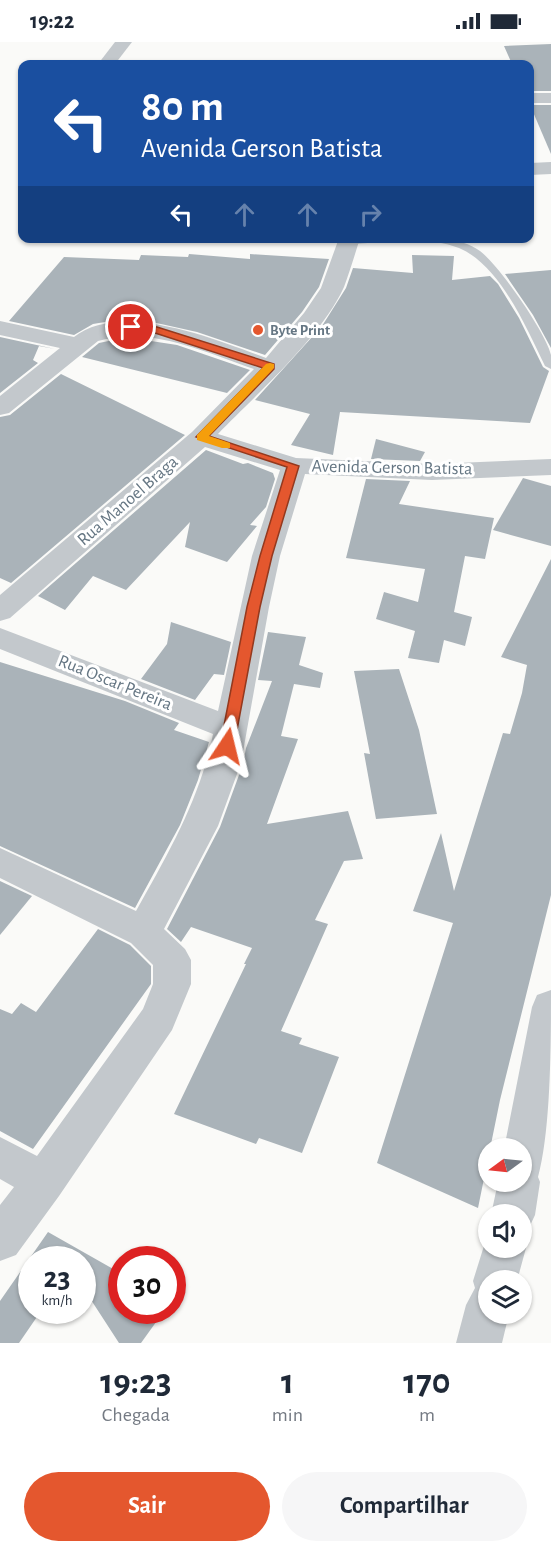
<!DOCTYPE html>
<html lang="pt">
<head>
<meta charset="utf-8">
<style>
  :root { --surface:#fff; --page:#f6f6f7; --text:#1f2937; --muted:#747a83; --accent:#e4572e }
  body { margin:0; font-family:"Alegreya Sans",sans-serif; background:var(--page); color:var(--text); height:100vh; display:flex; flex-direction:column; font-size:22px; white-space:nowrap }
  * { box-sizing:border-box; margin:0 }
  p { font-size:20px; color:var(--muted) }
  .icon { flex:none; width:33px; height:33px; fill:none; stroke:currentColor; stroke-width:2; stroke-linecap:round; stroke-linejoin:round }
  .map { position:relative; height:1301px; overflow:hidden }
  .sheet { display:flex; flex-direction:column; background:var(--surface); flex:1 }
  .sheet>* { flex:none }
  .top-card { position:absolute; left:18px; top:18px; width:516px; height:183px; border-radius:12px; box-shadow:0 2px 4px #0004; background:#1a4fa0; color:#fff; overflow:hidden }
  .needle { width:39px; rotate:255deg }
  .buttons { position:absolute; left:478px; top:1096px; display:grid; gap:12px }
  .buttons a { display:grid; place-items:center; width:54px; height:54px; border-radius:50%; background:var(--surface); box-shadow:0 2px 4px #0004; font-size:30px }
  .speed { position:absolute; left:18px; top:1204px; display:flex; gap:12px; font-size:30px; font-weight:700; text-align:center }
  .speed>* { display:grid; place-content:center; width:78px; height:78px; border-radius:50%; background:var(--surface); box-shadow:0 2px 4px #0004; line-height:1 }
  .speed small { font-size:15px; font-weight:400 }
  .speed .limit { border:9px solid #d22; background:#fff; color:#111 }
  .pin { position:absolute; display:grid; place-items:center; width:51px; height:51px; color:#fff; margin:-26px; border:3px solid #fff; border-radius:50%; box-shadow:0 2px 6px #0007 }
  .me { position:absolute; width:66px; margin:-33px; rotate:10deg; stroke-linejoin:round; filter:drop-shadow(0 0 4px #0008) }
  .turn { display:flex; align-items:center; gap:21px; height:126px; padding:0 24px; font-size:27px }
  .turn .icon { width:78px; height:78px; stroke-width:2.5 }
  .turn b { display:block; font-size:42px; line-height:51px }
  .lanes { display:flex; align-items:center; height:57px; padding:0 24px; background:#0003; justify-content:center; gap:30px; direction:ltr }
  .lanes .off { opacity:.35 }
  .eta { display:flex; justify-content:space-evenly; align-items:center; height:102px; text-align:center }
  .eta b { font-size:36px; font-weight:700; line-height:42px }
  .action { display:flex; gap:12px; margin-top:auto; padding:12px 24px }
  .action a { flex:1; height:69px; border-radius:36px; background:var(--accent); color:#fff; font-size:24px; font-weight:700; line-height:69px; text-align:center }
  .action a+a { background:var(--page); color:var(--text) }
  .status { display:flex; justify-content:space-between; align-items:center; height:42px; padding:0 30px; background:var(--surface); direction:ltr }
  .status svg { height:16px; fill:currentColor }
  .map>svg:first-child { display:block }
  .building { fill:#aab3b9 }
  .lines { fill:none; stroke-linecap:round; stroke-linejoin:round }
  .service { fill:#c3c8cc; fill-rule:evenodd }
  .minor { fill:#c3c8cc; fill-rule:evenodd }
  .route { fill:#e4572e; stroke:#94391e; stroke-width:1.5 }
  .slow { fill:#f59e0b }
  .poi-dot { fill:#e4572e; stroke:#fff; stroke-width:2 }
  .labels { text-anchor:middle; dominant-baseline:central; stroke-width:6; stroke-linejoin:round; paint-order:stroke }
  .far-poi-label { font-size:15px; font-weight:bold; fill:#657683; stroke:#fff; text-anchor:start }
  .street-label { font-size:18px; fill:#657683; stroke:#fff }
</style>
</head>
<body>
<div class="status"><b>19:22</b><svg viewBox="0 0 49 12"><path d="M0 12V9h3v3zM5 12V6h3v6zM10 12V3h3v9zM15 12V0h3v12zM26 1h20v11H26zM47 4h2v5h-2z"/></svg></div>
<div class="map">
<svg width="551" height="1301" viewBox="0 0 551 1301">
  <rect width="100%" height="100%" fill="#fafaf8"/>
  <g class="building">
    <path d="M551,2v47h-21v-27h-18l-8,-18z"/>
    <path d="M530,63h21v49z"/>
    <path d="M189,212l61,5v-5l79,5 -10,28 -17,25 -37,43 -68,-23 -54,-12h-26l-24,4 -19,11 -65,-14 55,-64 75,3 2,-5 47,2z"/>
    <path d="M412,213l42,1 -2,24 38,-4 8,8 21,34 24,49 6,4 -19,52 -190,-11 -7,43 -42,-10 19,-31 -55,-14 67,-74 24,-38 7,-20 60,5z"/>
    <path d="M551,228v78l-18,-33 -28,-41z"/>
    <path d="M0,295l55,12 -16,-3 -6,14 5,3 -38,30z"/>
    <path d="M118,297h20l39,6 73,25 -23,23 -145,-36 17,-14z"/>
    <path d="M61,332l124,61 -174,148 -11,-5v-161l10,-2z"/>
    <path d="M376,397l49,13 -5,9 -49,-2z"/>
    <path d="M206,408l37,14 5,-1 25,10 2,6 -9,28 -16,18 7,1 -30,36 -42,-15 5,-25 -64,68 -33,-14 -28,34 -27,-14z"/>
    <path d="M523,436l28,8v60l-58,-16z"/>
    <path d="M366,437l44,2 -11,23 95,14 -9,41 -20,-3 -11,56 18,5 -7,29 -21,-6 -5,23 -31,-5 7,-27 -39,-12 8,-27 34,10 7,-33 -79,-11z"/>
    <path d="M551,517v336l-51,205 -22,108 -101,-45 76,-240 -40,-12 28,-78 13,58 49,-158 7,1 12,-41 5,-28 -26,-8z"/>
    <path d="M171,580l60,20 -7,33 -10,-1 -19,26 -54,-21 26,-35z"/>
    <path d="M268,590l38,5 -7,28 24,8 -3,15 -26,-4 -13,52 17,3 -31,85 81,-13 15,48 -19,2 -29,59 13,4 -47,107 21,7 -3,6 40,13 -37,96 -43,-15 -3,6 -82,-30 72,-150h-2l8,-16 -61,-21 -10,15 -14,-13 53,-102 23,-63 3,-16 26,-67 -14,-1z"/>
    <path d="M0,620l125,39 54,22 -5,7 35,12 -11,38 -18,45 -45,83 -135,-62z"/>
    <path d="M399,627l20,61 18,84 -61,5 -12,-66 6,1 -16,-83z"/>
    <path d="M0,839l32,15 -32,39z"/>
    <path d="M98,887l32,16 21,21v18l-118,165 -33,-18v-122l12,5 9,-11 15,9z"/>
    <path d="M48,1190l74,42v37h42l-23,32h-22l-37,-57v-26h-50v51h9l-22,32h-19v-42z"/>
  </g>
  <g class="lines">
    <path class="service" d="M445,196c12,2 25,6 35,13 19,14 66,82 71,104 0,4 0,10 0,14l-6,-3c-18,-37 -45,-101 -86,-118 -32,-13 -76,-5 -110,-4l-5,-3 3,-3z"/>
    <g class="minor">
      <path d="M115,0h17l-17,22h-17z"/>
      <rect x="530" y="51" width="21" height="10"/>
      <path d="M551,120v12l-21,1v-12z"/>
      <path d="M339,196h21c-5,16 -10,33 -16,49 -22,49 -88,108 -126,147l78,24 136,6 119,-5v16l-119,5 -127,-6 -25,82 -11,51 -28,156 -23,63 -54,103 21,20 6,11v24l-19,46 -113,166 -43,59 -16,6v-56l14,-18 -14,-8v-42l37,19 106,-147 10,-25v-19l-22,-22 -131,-65v-30l136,63c32,-57 64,-112 77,-177l-213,-85v-21l218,83 34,-155 28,-86 -75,-23 -195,171 -10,3v-26l192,-163 62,-63c-50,-17 -102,-43 -156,-28l-89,72 -9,2v-19l60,-48 -60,-13v-14l74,16c47,-37 143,3 192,21l38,-45 17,-25z"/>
      <path d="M551,948c0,53 0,140 -13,187l2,5 -5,33 -7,15 -6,2v-17h-31l7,-33h24v-33h-18l28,-142 5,-12z"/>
      <path d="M488,1191l1,15h33v-10l4,10 -9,33h-28v33h20l-7,29h-46l10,-38 9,-17 -2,-7z"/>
    </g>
  </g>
  <path class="route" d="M131,282l26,3 117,37v5l-65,67 90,30 -27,90 -12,51 -26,139 -7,5 -7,-5 27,-139 13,-51 27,-89 -91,-30 67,-69 -111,-36 -25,-3v-4z"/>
  <path class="slow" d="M270,321l4,1v4l-65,68 21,7v5h-8l-25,-8v-5l69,-71z"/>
  <circle class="poi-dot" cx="258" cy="288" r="6"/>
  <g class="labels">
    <g class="far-poi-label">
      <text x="270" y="288">Byte Print</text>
    </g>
    <g class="street-label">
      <text transform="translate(392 426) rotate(1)">Avenida Gerson Batista</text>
      <text transform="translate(128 459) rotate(-41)">Rua Manoel Braga</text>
      <text transform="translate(115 641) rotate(22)">Rua Oscar Pereira</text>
    </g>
  </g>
</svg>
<div class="buttons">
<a><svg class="needle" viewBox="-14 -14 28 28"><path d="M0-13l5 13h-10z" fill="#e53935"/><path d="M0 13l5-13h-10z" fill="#747a83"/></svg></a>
<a><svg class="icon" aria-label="sound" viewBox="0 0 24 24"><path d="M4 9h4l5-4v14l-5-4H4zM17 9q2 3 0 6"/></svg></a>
<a><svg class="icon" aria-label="layers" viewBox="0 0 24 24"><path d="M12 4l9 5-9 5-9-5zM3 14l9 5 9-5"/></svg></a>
</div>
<div class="speed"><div>23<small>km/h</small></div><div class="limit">30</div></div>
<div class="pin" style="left:131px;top:285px;background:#d93025"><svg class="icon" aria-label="arrive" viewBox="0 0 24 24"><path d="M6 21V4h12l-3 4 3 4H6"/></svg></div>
<svg class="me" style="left:227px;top:704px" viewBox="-20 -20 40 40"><path d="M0-17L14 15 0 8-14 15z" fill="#e4572e" stroke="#fff" stroke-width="4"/></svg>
<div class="top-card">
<div class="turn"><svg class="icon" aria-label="left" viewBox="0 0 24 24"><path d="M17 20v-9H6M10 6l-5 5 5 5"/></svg><div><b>80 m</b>Avenida Gerson Batista</div></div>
<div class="lanes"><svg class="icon" aria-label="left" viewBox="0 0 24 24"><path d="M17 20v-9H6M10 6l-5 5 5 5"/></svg><svg class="icon off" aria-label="ahead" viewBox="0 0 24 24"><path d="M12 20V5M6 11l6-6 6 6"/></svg><svg class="icon off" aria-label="ahead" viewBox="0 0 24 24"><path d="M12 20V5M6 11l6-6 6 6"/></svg><svg class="icon off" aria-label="right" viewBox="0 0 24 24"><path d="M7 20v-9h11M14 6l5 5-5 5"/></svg></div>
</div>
</div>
<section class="sheet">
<div class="eta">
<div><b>19:23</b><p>Chegada</p></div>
<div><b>1</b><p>min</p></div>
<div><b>170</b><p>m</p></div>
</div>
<div class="action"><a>Sair</a><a>Compartilhar</a></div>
</section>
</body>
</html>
